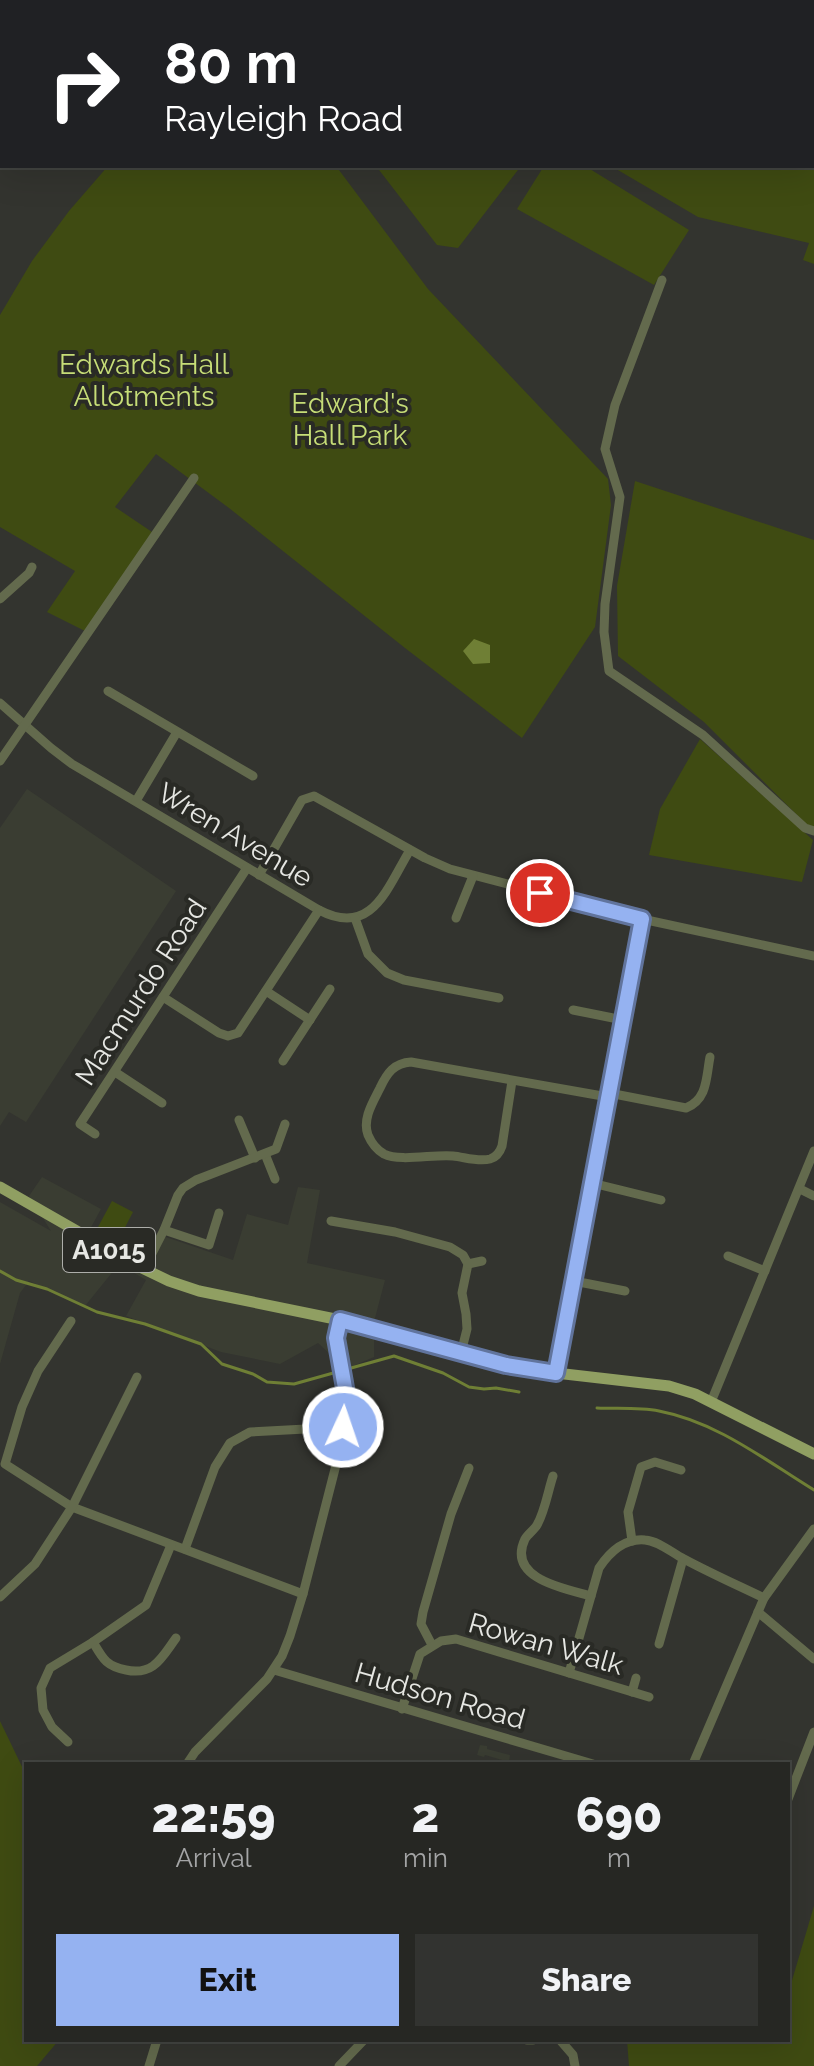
<!DOCTYPE html>
<html lang="en">
<head>
<meta charset="utf-8">
<style>
  :root { --surface:#262723; --page:#323330; --text:#f1f3f6; --muted:#a4a5a6; --line:#424441; --accent:#95b2f1 }
  body { margin:0; font-family:Raleway,sans-serif; background:var(--page); color:var(--text); height:100vh; display:flex; flex-direction:column; font-size:30px; white-space:nowrap }
  * { box-sizing:border-box; margin:0 }
  p { font-size:26px; color:var(--muted) }
  .icon { flex:none; width:44px; height:44px; fill:none; stroke:currentColor; stroke-width:2; stroke-linecap:round; stroke-linejoin:round }
  .map { position:relative; flex:1; overflow:hidden }
  .side { position:absolute; left:24px; top:1762px; width:766px; height:280px; display:flex; flex-direction:column; background:var(--surface); border-radius:0px; box-shadow:0 8px 32px #0002,0 0 0 2px var(--line) }
  .side>* { flex:none }
  .banner { position:absolute; left:0px; top:0px; width:814px; height:168px; box-shadow:0 8px 32px #0002,0 0 0 2px var(--line); background:#202124; color:#fff; overflow:hidden }
  .pin { position:absolute; display:grid; place-items:center; width:68px; height:68px; color:#fff; margin:-34px; border:4px solid #fff; border-radius:50%; box-shadow:0 2px 8px #0007 }
  .me { position:absolute; width:88px; margin:-44px; rotate:3deg; stroke-linejoin:round; filter:drop-shadow(0 0 6px #0008) }
  .turn { display:flex; align-items:center; gap:28px; height:168px; padding:0 32px; font-size:36px }
  .turn .icon { width:104px; height:104px; stroke-width:2.5 }
  .turn b { display:block; font-size:56px; line-height:68px }
  .eta { display:flex; justify-content:space-evenly; align-items:center; height:136px; text-align:center }
  .eta b { font-size:48px; font-weight:800; line-height:56px }
  .action { display:flex; gap:16px; margin-top:auto; padding:16px 32px }
  .action a { flex:1; height:92px; border-radius:0px; background:var(--accent); color:#111; font-size:32px; font-weight:800; line-height:92px; text-align:center }
  .action a+a { background:var(--page); color:var(--text) }
  .map>svg:first-child { display:block }
  .built { fill:#3a3d32 }
  .green { fill:#3f4b12 }
  .water { fill:#6f7f35 }
  .lines { fill:none; stroke-linecap:round; stroke-linejoin:round }
  .stream { stroke:#6f7f35; stroke-width:3 }
  .minor { stroke:#636a4d; stroke-width:9 }
  .major { stroke:#909f62; stroke-width:11 }
  .route-casing { stroke:#61749d; stroke-width:20 }
  .route { stroke:#95b2f1; stroke-width:14 }
  .labels { text-anchor:middle; dominant-baseline:central; stroke-width:8; stroke-linejoin:round; paint-order:stroke }
  .shield { fill:#292a25; stroke:#adaeaa; stroke-width:2 }
  .shield-label { font-size:26px; font-weight:bold; fill:#e6e7e3 }
  .park-label { font-size:28px; fill:#c6dd77; stroke:#292a25 }
  .street-label { font-size:28px; fill:#e6e7e3; stroke:#292a25 }
</style>
</head>
<body>
<div class="map">
<svg width="814" height="2066" viewBox="0 0 814 2066">
  <rect width="100%" height="100%" fill="#33342f"/>
  <g class="built">
    <path d="M27,789l149,102 -150,231 -17,-10 -9,14v-298z"/>
    <path d="M42,1177l59,32 -12,22 58,32 13,-28 73,25 14,-46 41,11 10,-38 22,3 -13,73 78,17 -11,42v35l-28,12 -28,-26 -38,21 -59,-12 -95,-36 20,-36 -27,-16 -34,42 -56,-25 -9,12 -20,71v-162l51,29 -22,-35z"/>
    <path d="M480,1745l7,1v3l23,6 -1,7 -24,-7 -1,2 -7,-2z"/>
  </g>
  <g class="green">
    <path d="M364,0h261l-1,2h-258z"/>
    <path d="M812,77l2,1v186l-11,-4 6,-17 -111,-26 -87,-51h201z"/>
    <path d="M108,166h228l92,123 180,190 3,26 -16,122 -73,111 -117,-90 -176,-140 -73,-54 -41,53 40,27 -68,98 -40,-20 28,-41 -75,-44v-212l32,-54 37,-50z"/>
    <path d="M376,166h145l-63,82 -21,-3z"/>
    <path d="M544,166h41l104,64 -35,55 -137,-76z"/>
    <path d="M635,481l179,59v288l-7,-3 -103,-103 -86,-66 -1,-70z"/>
    <path d="M700,739l113,101 -11,42 -153,-27 11,-46z"/>
    <path d="M112,1201l21,11 -14,27 -21,-12z"/>
    <path d="M0,1721l26,54v265h33l-22,26h-37z"/>
    <path d="M814,1906v160h-185l-2,-26h161v-46z"/>
  </g>
  <path class="water" d="M474,639l16,6v18l-17,1 -10,-13z"/>
  <g class="lines">
    <g class="stream">
      <path d="M681,0l3,2"/>
      <path d="M643,2l1,-2"/>
      <path d="M812,65l2,1"/>
      <path d="M0,1271l16,9 31,9 50,23 48,12 56,20 21,20 31,10 14,8 27,2 100,-28 49,17 26,14 15,2 12,-1 23,4"/>
      <path d="M597,1408c20,1 42,-1 62,3 58,11 106,49 155,79"/>
    </g>
    <g class="minor">
      <path d="M662,280l-47,125 -10,44 15,48 -15,107 -1,28 5,39 94,64 102,93 9,3"/>
      <path d="M0,599l29,-26 3,-6"/>
      <path d="M108,691l145,85"/>
      <path d="M0,703l51,45 21,16 247,146c53,28 68,-22 91,-60"/>
      <path d="M0,761l194,-283"/>
      <path d="M136,801l41,-69"/>
      <path d="M259,875l43,-75 12,-4 111,62 25,11 192,50 172,37"/>
      <path d="M355,918l13,36 19,19 17,7 95,18"/>
      <path d="M456,918l17,-42"/>
      <path d="M266,991l44,29"/>
      <path d="M163,997l56,36 9,3 10,-3 81,-123"/>
      <path d="M573,1010l50,10"/>
      <path d="M283,1061l47,-72"/>
      <path d="M115,1072l47,31"/>
      <path d="M512,1081l-10,65c-2,6 -5,11 -12,13 -12,3 -26,-2 -37,-3 -19,-2 -53,6 -69,-2 -7,-4 -13,-12 -16,-19 -6,-16 5,-33 12,-47 7,-15 14,-25 31,-26l197,35"/>
      <path d="M609,1093l77,15c22,-9 20,-31 24,-51"/>
      <path d="M239,1120l16,38"/>
      <path d="M95,1134l-15,-10 167,-256"/>
      <path d="M265,1154l10,25"/>
      <path d="M592,1183l69,17"/>
      <path d="M800,1189l14,7"/>
      <path d="M331,1221l64,11 55,15 13,8 5,9 -6,29 4,21 1,15 -6,24"/>
      <path d="M164,1230l45,15 10,-32"/>
      <path d="M728,1256l37,15"/>
      <path d="M468,1264l14,-3"/>
      <path d="M144,1269l20,-39 14,-35 5,-7 13,-8 80,-31 9,-25"/>
      <path d="M574,1281l51,10"/>
      <path d="M71,1321l-33,50 -16,36 -17,57 67,43 231,87"/>
      <path d="M556,1373l86,-454"/>
      <path d="M711,1402l103,-251"/>
      <path d="M553,1476c-5,15 -8,35 -16,49 -3,5 -9,9 -12,14 -19,40 41,50 66,57"/>
      <path d="M632,1541l-4,-29 13,-45 14,-5 26,8"/>
      <path d="M185,1549l30,-82 15,-24 20,-11 93,-5"/>
      <path d="M0,1597l35,-33 37,-57 65,-130"/>
      <path d="M758,1612l56,47"/>
      <path d="M93,1642c10,17 13,24 33,28 28,6 36,-13 50,-32"/>
      <path d="M659,1644l24,-85"/>
      <path d="M432,1645l-11,-21 2,-12 28,-98 18,-46"/>
      <path d="M274,1670l319,94"/>
      <path d="M569,1673l30,-105c10,-15 25,-30 46,-28 14,1 27,13 39,19 26,14 53,26 80,39"/>
      <path d="M632,1692l4,-14"/>
      <path d="M402,1709l18,-55 21,-13 15,-2 193,58"/>
      <path d="M68,1742l-16,-15 -9,-17 -2,-22 9,-20 43,-26 53,-37 25,-60"/>
      <path d="M187,1764l8,-12 72,-73 15,-23 8,-20 13,-42 33,-129 7,-38 2,-39 -9,-50 4,-18"/>
      <path d="M693,1764l71,-166 50,-69"/>
      <path d="M788,1799l26,-67"/>
      <path d="M527,2040h6"/>
      <path d="M560,2040l13,15 2,11"/>
      <path d="M149,2066l8,-26"/>
      <path d="M339,2066l25,-26"/>
    </g>
    <path class="major" d="M0,1187l138,79 31,15 30,10 141,29 166,45 50,8 113,13 26,8 119,60"/>
  </g>
  <g class="lines">
    <defs>
      <path id="route" d="M343,1427l2,-39 -9,-50 4,-18 166,45 50,8 86,-454 -102,-26"/>
    </defs>
    <use href="#route" class="route-casing"/>
    <use href="#route" class="route"/>
  </g>
  <g class="labels">
    <rect class="shield" x="63" y="1228" width="92" height="44" rx="6"/>
    <g class="shield-label">
      <text x="109" y="1250">A1015</text>
    </g>
    <g class="park-label">
      <text x="144" y="364">Edwards Hall<tspan x="144" dy="32">Allotments</tspan></text>
      <text x="350" y="403">Edward's<tspan x="350" dy="32">Hall Park</tspan></text>
    </g>
    <g class="street-label">
      <text transform="translate(235 835) rotate(31)">Wren Avenue</text>
      <text transform="translate(141 992) rotate(-57)">Macmurdo Road</text>
      <text transform="translate(546 1644) rotate(16)">Rowan Walk</text>
      <text transform="translate(440 1696) rotate(16)">Hudson Road</text>
    </g>
  </g>
</svg>
<div class="pin" style="left:540px;top:893px;background:#d93025"><svg class="icon" aria-label="arrive" viewBox="0 0 24 24"><path d="M6 21V4h12l-3 4 3 4H6"/></svg></div>
<svg class="me" style="left:343px;top:1427px" viewBox="-20 -20 40 40"><circle r="17" fill="#95b2f1" stroke="#fff" stroke-width="3"/><path d="M0-11L8 9 0 5-8 9z" fill="#fff"/></svg>
<div class="banner">
<div class="turn"><svg class="icon" aria-label="right" viewBox="0 0 24 24"><path d="M7 20v-9h11M14 6l5 5-5 5"/></svg><div><b>80 m</b>Rayleigh Road</div></div>
</div>
<section class="side">
<div class="eta">
<div><b>22:59</b><p>Arrival</p></div>
<div><b>2</b><p>min</p></div>
<div><b>690</b><p>m</p></div>
</div>
<div class="action"><a>Exit</a><a>Share</a></div>
</section>
</div>
</body>
</html>
